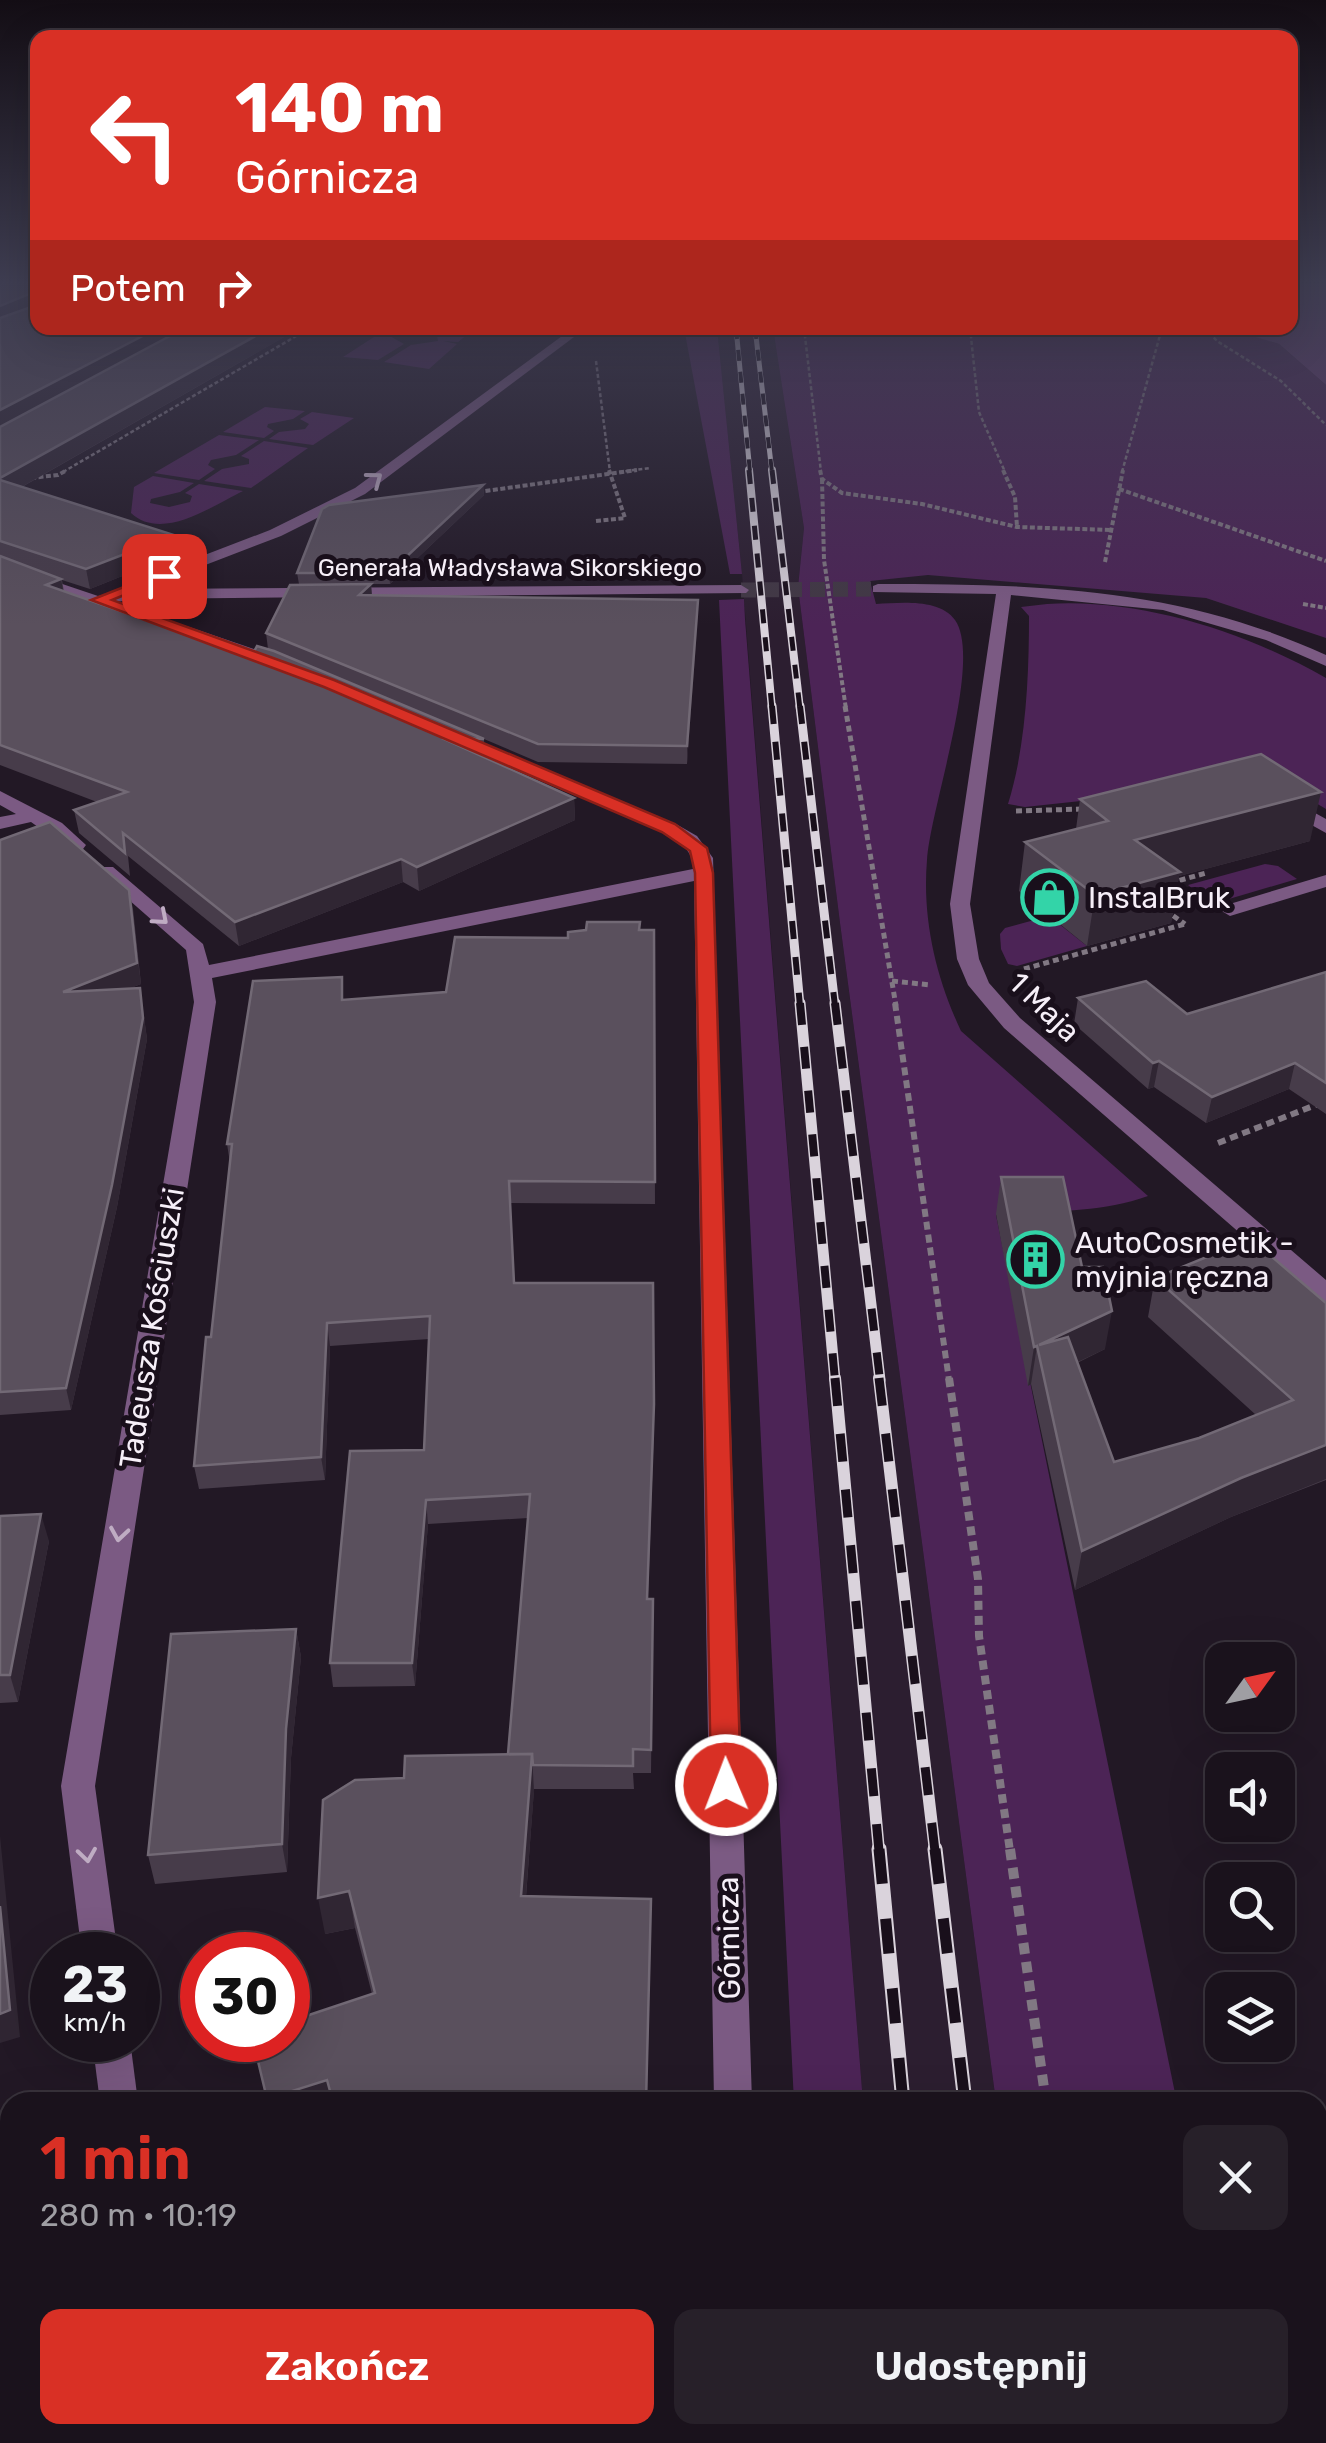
<!DOCTYPE html>
<html lang="pl">
<head>
<meta charset="utf-8">
<style>
  :root { --surface:#1a121c; --page:#272029; --text:#f1f3f6; --muted:#9f9ea3; --line:#38323b; --accent:#d93025 }
  body { margin:0; font-family:Rubik,sans-serif; background:var(--page); color:var(--text); height:100vh; display:flex; flex-direction:column; font-size:38px; white-space:nowrap }
  * { box-sizing:border-box; margin:0 }
  p { font-size:32px; color:var(--muted) }
  .icon { flex:none; width:55px; height:55px; fill:none; stroke:currentColor; stroke-width:2; stroke-linecap:round; stroke-linejoin:round }
  .map { position:relative; flex:1; overflow:hidden }
  .panel { position:absolute; left:0px; top:2092px; width:1328px; height:352px; display:flex; flex-direction:column; background:var(--surface); border-radius:30px 30px 0 0; box-shadow:0 10px 40px #0002,0 0 0 2px var(--line) }
  .panel>* { flex:none }
  .guide { position:absolute; left:30px; top:30px; width:1268px; height:305px; border-radius:20px; box-shadow:0 10px 40px #0002,0 0 0 2px var(--line); background:#d93025; color:#fff; overflow:hidden }
  .needle { width:65px; rotate:57deg }
  .buttons { position:absolute; left:1205px; top:1642px; display:grid; gap:20px }
  .buttons a { display:grid; place-items:center; width:90px; height:90px; border-radius:20px; background:var(--surface); box-shadow:0 10px 40px #0002,0 0 0 2px var(--line); font-size:50px }
  .speed { position:absolute; left:30px; top:1932px; display:flex; gap:20px; font-size:50px; font-weight:700; text-align:center }
  .speed>* { display:grid; place-content:center; width:130px; height:130px; border-radius:50%; background:var(--surface); box-shadow:0 10px 40px #0002,0 0 0 2px var(--line); line-height:1 }
  .speed small { font-size:25px; font-weight:400 }
  .speed .limit { border:15px solid #d22; background:#fff; color:#111 }
  .pin { position:absolute; display:grid; place-items:center; width:85px; height:85px; color:#fff; margin:-42px; border-radius:20px; box-shadow:0 5px 15px #0006 }
  .me { position:absolute; width:110px; margin:-55px; rotate:359deg; stroke-linejoin:round; filter:drop-shadow(0 0 8px #0008) }
  .turn { display:flex; align-items:center; gap:35px; height:210px; padding:0 40px; font-size:45px }
  .turn .icon { width:130px; height:130px; stroke-width:2.5 }
  .turn b { display:block; font-size:70px; line-height:85px }
  .then { display:flex; align-items:center; height:95px; padding:0 40px; background:#0003; gap:20px; font-size:38px }
  .round { display:grid; place-items:center; flex:none; width:105px; height:105px; border-radius:20px; background:var(--page) }
  .overview { display:flex; align-items:center; justify-content:space-between; height:170px; padding:0 40px }
  h1 { font-size:60px; font-weight:600; line-height:75px; color:var(--accent) }
  .primary-button { display:flex; gap:20px; margin-top:auto; padding:20px 40px }
  .primary-button a { flex:1; height:115px; border-radius:20px; background:var(--accent); color:#fff; font-size:40px; font-weight:600; line-height:115px; text-align:center }
  .primary-button a+a { background:var(--page); color:var(--text) }
  .map>svg:first-child { display:block }
  .built { fill:#2c1e30 }
  .green { fill:#4c2456 }
  .water { fill:#683b74 }
  .lines { fill:none; stroke-linecap:round; stroke-linejoin:round }
  .street-tunnel { stroke:#423845; stroke-width:15; stroke-dasharray:15 8; stroke-linecap:butt }
  .path-far5 { stroke:#817883; stroke-width:2.5; stroke-dasharray:4 2.5; stroke-linecap:butt }
  .path-far4 { stroke:#817883; stroke-width:4; stroke-dasharray:5 2.5; stroke-linecap:butt }
  .path-far3 { stroke:#817883; stroke-width:5; stroke-dasharray:6 4; stroke-linecap:butt }
  .path-far2 { stroke:#817883; stroke-width:6; stroke-dasharray:8 5; stroke-linecap:butt }
  .path-far1 { stroke:#817883; stroke-width:8; stroke-dasharray:9 6; stroke-linecap:butt }
  .path { stroke:#817883; stroke-width:10; stroke-dasharray:11 8; stroke-linecap:butt }
  .lane { fill:#7b5a83; fill-rule:evenodd }
  .street { fill:#7b5a83; fill-rule:evenodd }
  .rail-far5-casing { stroke:#dad3dc; stroke-width:5 }
  .rail-far4-casing { stroke:#dad3dc; stroke-width:8 }
  .rail-far3-casing { stroke:#dad3dc; stroke-width:9 }
  .rail-far2-casing { stroke:#dad3dc; stroke-width:11 }
  .rail-far1-casing { stroke:#dad3dc; stroke-width:12 }
  .rail-casing { stroke:#dad3dc; stroke-width:15 }
  .rail-far5 { stroke:#190f1b; stroke-width:4; stroke-dasharray:11; stroke-linecap:butt }
  .rail-far4 { stroke:#190f1b; stroke-width:5; stroke-dasharray:14; stroke-linecap:butt }
  .rail-far3 { stroke:#190f1b; stroke-width:6; stroke-dasharray:18; stroke-linecap:butt }
  .rail-far2 { stroke:#190f1b; stroke-width:8; stroke-dasharray:22; stroke-linecap:butt }
  .rail-far1 { stroke:#190f1b; stroke-width:9; stroke-dasharray:28; stroke-linecap:butt }
  .rail { stroke:#190f1b; stroke-width:11; stroke-dasharray:35; stroke-linecap:butt }
  .wall { fill:#473c4a }
  .shaded-wall { fill:#302633 }
  .building { fill:#5a505d; stroke:#726975; stroke-width:2.5 }
  .oneway { stroke:#bfacc3 }
  .route { fill:#d93025; stroke:#8d1f18; stroke-width:2.5 }
  .labels { text-anchor:middle; dominant-baseline:central; stroke-width:10; stroke-linejoin:round; paint-order:stroke }
  .far-street-label { font-size:25px; fill:#f6eff8; stroke:#190f1b }
  .poi-label { font-size:30px; fill:#f6eff8; stroke:#190f1b; text-anchor:start }
  .street-label { font-size:30px; fill:#f6eff8; stroke:#190f1b }
</style>
</head>
<body>
<div class="map">
<svg width="1326" height="2443" viewBox="0 0 1326 2443">
  <rect width="100%" height="100%" fill="#221825"/>
  <g class="built">
    <path d="M717,328h56l31,200 -6,59 42,336 156,1179h-133l-121,-1528z"/>
    <path d="M889,2435h150l1,8h-150z"/>
  </g>
  <g class="green">
    <path d="M388,328h41l-8,5 -33,2 16,9 -26,16 -35,-3z"/>
    <path d="M438,328h38l-18,14 -15,-1 14,3 -28,25 -45,-7 27,-17 27,-4 -1,-5 -8,-2z"/>
    <path d="M684,328h33l25,246h-12z"/>
    <path d="M773,328h468l-1,4 39,12 47,41v253l-120,-40 -278,-23 -58,6 6,23c23,-1 63,-6 79,16 28,40 -25,189 -28,240 -5,59 9,118 34,171l187,165c-51,18 -100,14 -152,19l180,883 11,4h-191l-156,-1179 -42,-336 6,-59z"/>
    <path d="M265,407l40,4 -12,8 -25,5 -1,3 7,4 -10,7 -41,-6z"/>
    <path d="M312,412l42,6 -41,27 -44,-6 10,-7 26,-3 4,-5 -9,-5z"/>
    <path d="M219,435l40,5 -23,15 -25,5 -3,5 7,4 -16,11 -45,-7z"/>
    <path d="M264,441l44,7 -57,40 -47,-7 18,-12 27,-5v-5l-8,-3z"/>
    <path d="M153,476l41,7 -14,9 -29,7 -1,4 19,4 21,-5 2,-6 -7,-3 14,-9 44,7c-31,15 -81,51 -112,22l3,-26z"/>
    <path d="M744,599l1,20 118,1483h-69l-75,-1502z"/>
    <path d="M1047,604c93,-6 199,28 279,74v131l-49,-29 -252,27 -17,-3c18,-58 21,-127 21,-188l-8,-9z"/>
    <path d="M1265,864l13,2 19,13 -85,25 -24,-19z"/>
    <path d="M1049,916l38,30 -70,20 -9,-2 -7,-15 -1,-15 5,-6z"/>
    <path d="M1318,2340l8,3v100h-286l-1,-8h279z"/>
  </g>
  <path class="water" d="M1290,283h36v102l-47,-41 -40,-12 2,-4h49z"/>
  <g class="lines">
    <path class="street-tunnel" d="M741,590l137,-1"/>
    <g class="path-far5">
      <path d="M804,328l17,144"/>
      <path d="M970,328l9,84 26,60"/>
      <path d="M1205,328l12,13 64,40 45,44"/>
      <path d="M596,361l14,111"/>
      <path d="M63,472l247,-144"/>
      <path d="M619,472l31,-4"/>
      <path d="M1122,472l40,-144"/>
    </g>
    <g class="path-far4">
      <path d="M820,470l2,9 20,14 80,11 95,23 93,3"/>
      <path d="M1003,470l12,27 2,30"/>
      <path d="M31,478l27,-3 9,-5"/>
      <path d="M822,479l2,81 22,149"/>
      <path d="M1119,489l207,72"/>
      <path d="M478,492l159,-22"/>
      <path d="M596,521l29,-3 -16,-48"/>
      <path d="M1105,562l18,-92"/>
      <path d="M1303,604l23,4"/>
    </g>
    <g class="path-far3">
      <path d="M845,706l51,300"/>
      <path d="M1016,811l68,-2"/>
      <path d="M1170,883l36,-10"/>
      <path d="M1165,910l20,14"/>
      <path d="M1024,969l161,-45"/>
      <path d="M892,981l39,4"/>
    </g>
    <g class="path-far2">
      <path d="M895,1003l54,377"/>
      <path d="M1218,1143l108,-42"/>
    </g>
    <path class="path-far1" d="M949,1378l29,201 1,57 31,215"/>
    <g class="path">
      <path d="M1010,1849l36,253"/>
      <path d="M1093,2435l1,8"/>
    </g>
    <g class="lane">
      <path d="M1288,798l38,21v14l-45,-25 -2,-4z"/>
      <path d="M1326,875v12l-96,29 -10,-6 3,-4z"/>
    </g>
    <g class="street">
      <path d="M573,328h13l-221,166 -84,42 -138,53 598,-4 8,5 -3,3 -609,6 -21,3 173,59v8l-6,1 -283,-97v-10l98,33 25,-4 1,-6 146,-56 85,-42z"/>
      <path d="M878,584c160,0 300,3 448,71v11l-60,-26 -103,-30 -152,-15 -41,309 9,55 10,24 31,35 306,262v23l-9,-3 -313,-272 -36,-43 -11,-26 -7,-55 46,-310 -123,-2v-6z"/>
      <path d="M454,732l222,92 21,12 16,22 39,1244h-38l-20,-1221 -482,97 4,24 -121,784 23,169h-36l-21,-169 133,-784 -8,-52 -90,-79 3,-4h14l90,77 6,21 484,-96c0,-20 -14,-28 -31,-37l-214,-91v-8z"/>
      <path d="M0,791l62,32 24,22 -3,4h-14l-38,-27 -31,7v-12l16,-3 -16,-9z"/>
      <path d="M92,2040h38l8,62h-38z"/>
      <path d="M141,2435h44l1,8h-44z"/>
      <path d="M204,2435h65l-4,8h-65z"/>
      <rect x="720" y="2435" width="44" height="8"/>
    </g>
    <defs>
      <g id="rail-far5">
        <path d="M736,328l14,144"/>
        <path d="M755,328l17,144"/>
      </g>
      <g id="rail-far4">
        <path d="M749,470l23,239"/>
        <path d="M772,470l28,239"/>
      </g>
      <g id="rail-far3">
        <path d="M772,706l28,300"/>
        <path d="M800,706l35,300"/>
      </g>
      <g id="rail-far2">
        <path d="M800,1003l35,377"/>
        <path d="M835,1003l45,377"/>
      </g>
      <g id="rail-far1">
        <path d="M835,1378l44,473"/>
        <path d="M879,1378l56,473"/>
      </g>
      <g id="rail">
        <path d="M879,1849l24,253"/>
        <path d="M935,1849l30,253"/>
        <path d="M935,2435v8"/>
        <path d="M1005,2435v8"/>
      </g>
    </defs>
    <use href="#rail-far5" class="rail-far5-casing"/>
    <use href="#rail-far4" class="rail-far4-casing"/>
    <use href="#rail-far3" class="rail-far3-casing"/>
    <use href="#rail-far2" class="rail-far2-casing"/>
    <use href="#rail-far1" class="rail-far1-casing"/>
    <use href="#rail" class="rail-casing"/>
    <use href="#rail-far5" class="rail-far5"/>
    <use href="#rail-far4" class="rail-far4"/>
    <use href="#rail-far3" class="rail-far3"/>
    <use href="#rail-far2" class="rail-far2"/>
    <use href="#rail-far1" class="rail-far1"/>
    <use href="#rail" class="rail"/>
  </g>
  <g class="wall">
    <path d="M0,283l38,45h262l-278,159 155,67 -87,35 -28,-9 2,12 187,65 17,-8 -2,-16 105,-49 1,11 326,5 -11,164 -149,-2 -54,-23 1,19 89,40 1,22 -156,71 -16,-9 -164,64 -111,-90 2,20 -51,-43 -5,-23 23,-8 -97,-37z"/>
    <path d="M483,485l1,10 -94,89h-91l-2,-11z"/>
    <path d="M1080,799l230,42 -131,35 -8,47 -84,23 -68,-55 6,-49 51,-13z"/>
    <path d="M0,840l129,50 4,19 8,75 -13,5 12,-1 7,51 -30,168 -46,203 -71,5z"/>
    <path d="M640,922v8h14l1,274 -145,-1 4,80 140,144 -6,172h5l-2,174h-18l1,16h-100l-8,108 125,2 -4,203h-379l-15,-62 119,-46 -17,-66 -30,6 79,-156 104,-23 20,-237 -100,6 -13,162 -82,1 -3,-24 94,-213 5,-111 -99,7 -5,134 -126,9 -5,-23 17,-129 19,-174 -3,-19 219,-152 122,-54z"/>
    <path d="M1326,972v142l-37,-25 -83,34 -52,-36 -6,2 -74,-65 4,-26 109,16z"/>
    <path d="M1001,1177l81,90 23,82 -28,14 37,99 85,-24 57,-23 -108,-98 7,-39 171,25v177l-95,37 -156,73 -44,-206 -3,2 -32,-172z"/>
    <path d="M0,1516l49,25 -31,161 -18,1z"/>
    <path d="M296,1629l5,28 -10,101 -4,114 -132,12 -7,-29z"/>
  </g>
  <g class="shaded-wall">
    <path d="M36,291l2,16 -38,16v-17z"/>
    <path d="M158,328h33l-191,102v-20z"/>
    <path d="M270,328h30l-298,170 -2,-20z"/>
    <path d="M483,485l1,10 -94,89 -1,-11z"/>
    <path d="M174,535l3,19 -87,35 -4,-20z"/>
    <path d="M61,579l4,21 -19,-15z"/>
    <path d="M371,584l1,16 -13,-5z"/>
    <path d="M698,600v16l-11,148v-18z"/>
    <path d="M1321,792l-11,49 -131,35 -8,47 -84,23 8,-51 40,-55z"/>
    <path d="M574,798l1,22 -156,71 -2,-24z"/>
    <path d="M401,859l2,23 -164,64 -4,-24z"/>
    <path d="M129,890l12,94 -74,28 -4,-20z"/>
    <path d="M140,988l7,51 -30,168 -46,203 -5,-22z"/>
    <path d="M1159,1061l-5,26 -6,2 5,-26z"/>
    <path d="M1295,1063l-6,26 -83,34 6,-26z"/>
    <path d="M1112,1311l-7,38 -61,29 -5,-33z"/>
    <path d="M327,1323l3,23 -5,134 -4,-23z"/>
    <path d="M1037,1346l-6,38 -3,2 6,-39z"/>
    <path d="M654,1404v23l-7,195v-23z"/>
    <path d="M1326,1445v34l-95,38 -156,73 7,-39 159,-73z"/>
    <path d="M426,1500l2,24 -13,162 -3,-23z"/>
    <path d="M41,1514l8,27 -31,161 -8,-27z"/>
    <path d="M296,1629l5,28 -10,101 -4,114 -5,-28 4,-115z"/>
    <path d="M532,1754l2,37 -11,142 -2,-37z"/>
    <path d="M0,1836l20,201 -20,6z"/>
    <path d="M349,1891l6,37 -30,6 -7,-36z"/>
    <path d="M651,1899l-4,203h-1z"/>
    <path d="M327,2080l5,22h-64l-1,-3z"/>
    <path d="M39,2435h13l1,8h-13z"/>
  </g>
  <g class="building">
    <path d="M0,283h38v45h120l-158,82v-92l37,-13 -1,-14 -36,15z"/>
    <path d="M185,328h85l-270,150v-51z"/>
    <path d="M0,480l174,55 -88,34 -86,-28z"/>
    <path d="M483,485l-94,88h-92l25,-64 7,-4z"/>
    <path d="M0,556l61,23 -15,6 205,72 6,-11 17,5 210,88 -42,-1 132,60 -157,69 -16,-8 -166,63 -112,-89 2,20 -51,-43 53,-18 -127,-47z"/>
    <path d="M371,584l-12,11 339,5 -11,146 -149,-2 -272,-111 24,-48z"/>
    <path d="M1261,754l60,38 -186,48 45,32 -85,23 -70,-53 83,-21 -28,-22z"/>
    <path d="M50,822l79,68 8,73 -74,29 77,-4 3,30 -31,167 -46,203 -66,4v-552z"/>
    <path d="M587,922h53l-1,8h15l1,252 -146,-1 5,102h139l1,121 -7,195h6l-2,151 -18,-1v17l-100,-1 -1,-11h-24l22,-260 -104,6 -14,163h-82l20,-212 74,-1 6,-134 -103,7 -6,134 -127,9 12,-129h5l21,-193h-5l26,-163 89,-4v23l104,-8 9,-55 113,1v-6l18,-2z"/>
    <path d="M1326,972v111l-31,-20 -83,34 -53,-36 -6,2 -75,-65 68,-17 41,33z"/>
    <path d="M1001,1177h62l19,90h21l9,44 -73,34 29,-8 46,125 85,-24 94,-38 -138,-122 96,-39 75,64v142l-85,33 -159,73 -45,-205 -3,1z"/>
    <path d="M41,1514l-31,161h-10v-159z"/>
    <path d="M296,1629l-10,100 -4,115 -134,11 23,-221z"/>
    <path d="M532,1754l-11,142 130,3 -5,203h-313l-6,-22 -60,19 -14,-59h35v-18l87,-29 -26,-102 -31,7 5,-98 32,-20 49,-2 1,-22z"/>
    <path d="M0,1906l10,104 -10,4z"/>
    <path d="M10,2163v272h29l1,8h-40v-277z"/>
  </g>
  <defs><path id="oneway-chevron" d="M-2-3.5L2.5 0L-2 3.5" fill="none" stroke-width="1.6" stroke-linecap="round" stroke-linejoin="round" transform="scale(2.5)"/></defs>
  <g class="oneway">
    <use href="#oneway-chevron" transform="translate(375 479) rotate(-37)"/>
    <use href="#oneway-chevron" transform="translate(161 918) rotate(41)"/>
    <use href="#oneway-chevron" transform="translate(119 1534) rotate(99)"/>
    <use href="#oneway-chevron" transform="translate(87 1855) rotate(82)"/>
  </g>
  <linearGradient id="sky" x2="0" y2="1"><stop stop-color="#130d14"/><stop offset="0.45" stop-color="#3e3d51"/><stop offset="1" stop-color="#3e3d51" stop-opacity="0"/></linearGradient>
  <rect width="1326" height="625" fill="url(#sky)"/>
  <path class="route" d="M159,573l12,3 -59,24 222,80 341,144 32,24 6,25 28,912 -4,9 -11,4 -11,-4 -4,-9 -16,-912 -5,-22 -28,-19 -338,-145 -233,-87z"/>
  <defs>
    <symbol id="shop-ring" viewBox="-11 -11 22 22"><circle r="9.5" fill="#190f1b" stroke="#33d4a8" stroke-width="1.5"/><path d="M-5-2.5h2.3a2.7 3.5 0 0 1 5.4 0H5L5.5 6h-11ZM-1.5-2.5h3a1.5 2.3 0 0 0-3 0Z" fill="#33d4a8"/></symbol>
    <symbol id="building-ring" viewBox="-11 -11 22 22"><circle r="9.5" fill="#190f1b" stroke="#33d4a8" stroke-width="1.5"/><path d="M-4-6H4V6H1V3H-1V6H-4ZM-2.5-4.3h1.7v1.8h-1.7ZM.8-4.3h1.7v1.8H.8ZM-2.5-1h1.7V.8h-1.7ZM.8-1h1.7V.8H.8Z" fill="#33d4a8"/></symbol>
  </defs>
  <g fill-rule="evenodd">
    <use href="#shop-ring" x="1018" y="866" width="63" height="63"/>
    <use href="#building-ring" x="1004" y="1228" width="63" height="63"/>
  </g>
  <g class="labels">
    <g class="far-street-label">
      <text x="510" y="567">Generała Władysława Sikorskiego</text>
    </g>
    <g class="poi-label">
      <text x="1088" y="898">InstalBruk</text>
      <text x="1075" y="1243">AutoCosmetik -<tspan x="1075" dy="34">myjnia ręczna</tspan></text>
    </g>
    <g class="street-label">
      <text transform="translate(1044 1007) rotate(44)">1 Maja</text>
      <text transform="translate(152 1328) rotate(-81)">Tadeusza Kościuszki</text>
      <text transform="translate(729 1938) rotate(-91)">Górnicza</text>
    </g>
  </g>
</svg>
<div class="buttons">
<a><svg class="needle" viewBox="-14 -14 28 28"><path d="M0-13l5 13h-10z" fill="#e53935"/><path d="M0 13l5-13h-10z" fill="#9f9ea3"/></svg></a>
<a><svg class="icon" aria-label="sound" viewBox="0 0 24 24"><path d="M4 9h4l5-4v14l-5-4H4zM17 9q2 3 0 6"/></svg></a>
<a><svg class="icon" aria-label="search" viewBox="0 0 24 24"><circle cx="10" cy="10" r="6"/><path d="M15 15l6 6"/></svg></a>
<a><svg class="icon" aria-label="layers" viewBox="0 0 24 24"><path d="M12 4l9 5-9 5-9-5zM3 14l9 5 9-5"/></svg></a>
</div>
<div class="speed"><div>23<small>km/h</small></div><div class="limit">30</div></div>
<div class="pin" style="left:164px;top:576px;background:#d93025"><svg class="icon" aria-label="arrive" viewBox="0 0 24 24"><path d="M6 21V4h12l-3 4 3 4H6"/></svg></div>
<svg class="me" style="left:726px;top:1785px" viewBox="-20 -20 40 40"><circle r="17" fill="#d93025" stroke="#fff" stroke-width="3"/><path d="M0-11L8 9 0 5-8 9z" fill="#fff"/></svg>
<div class="guide">
<div class="turn"><svg class="icon" aria-label="left" viewBox="0 0 24 24"><path d="M17 20v-9H6M10 6l-5 5 5 5"/></svg><div><b>140 m</b>Górnicza</div></div>
<div class="then">Potem<svg class="icon" aria-label="right" viewBox="0 0 24 24"><path d="M7 20v-9h11M14 6l5 5-5 5"/></svg></div>
</div>
<section class="panel">
<div class="overview"><div><h1>1 min</h1><p>280 m · 10:19</p></div><a class="round"><svg class="icon" aria-label="close" viewBox="0 0 24 24"><path d="M6 6l12 12M18 6L6 18"/></svg></a></div>
<div class="primary-button"><a>Zakończ</a><a>Udostępnij</a></div>
</section>
</div>
</body>
</html>
